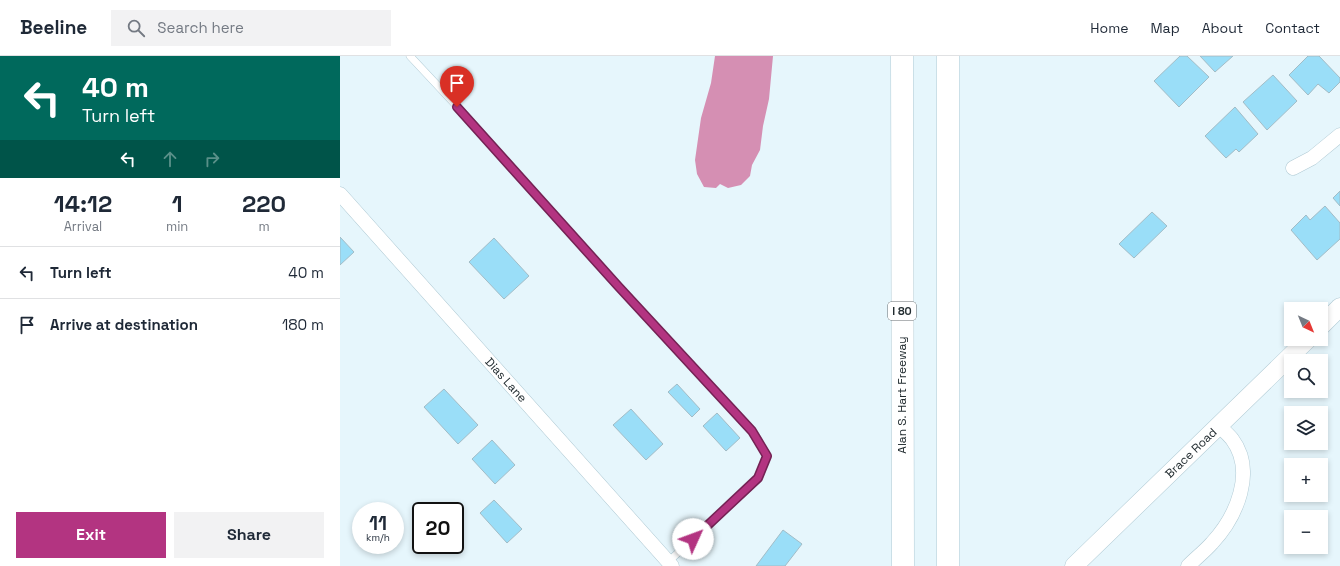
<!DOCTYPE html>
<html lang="en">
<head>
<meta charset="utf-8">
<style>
  :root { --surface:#fff; --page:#f2f2f3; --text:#1f2937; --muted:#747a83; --line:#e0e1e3; --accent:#b33481 }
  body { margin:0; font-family:"Space Grotesk",sans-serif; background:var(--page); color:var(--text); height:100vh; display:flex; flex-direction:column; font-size:15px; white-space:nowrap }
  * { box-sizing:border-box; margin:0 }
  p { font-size:13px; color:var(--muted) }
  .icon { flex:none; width:22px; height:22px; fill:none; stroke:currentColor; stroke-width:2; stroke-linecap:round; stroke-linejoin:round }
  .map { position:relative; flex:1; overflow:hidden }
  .side { display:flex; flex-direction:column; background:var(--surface); width:340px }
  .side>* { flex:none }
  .guide { background:#00695c; color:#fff; overflow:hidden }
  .needle { width:26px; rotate:137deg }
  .buttons { position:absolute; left:944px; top:246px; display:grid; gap:8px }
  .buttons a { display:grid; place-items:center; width:44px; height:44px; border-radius:0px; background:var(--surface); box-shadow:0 2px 6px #0003; font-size:20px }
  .speed { position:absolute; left:12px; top:446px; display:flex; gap:8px; font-size:20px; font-weight:700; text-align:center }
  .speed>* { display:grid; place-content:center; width:52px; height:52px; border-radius:50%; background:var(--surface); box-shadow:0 2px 6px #0003; line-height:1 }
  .speed small { font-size:10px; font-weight:400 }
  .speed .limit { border:2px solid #111; border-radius:6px; background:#fff; color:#111 }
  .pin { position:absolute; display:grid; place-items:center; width:34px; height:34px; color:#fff; margin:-41px -17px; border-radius:50% 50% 50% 0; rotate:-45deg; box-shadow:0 0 4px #0007 }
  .pin .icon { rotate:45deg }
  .me { position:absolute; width:44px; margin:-22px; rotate:47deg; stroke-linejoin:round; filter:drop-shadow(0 0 3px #0008) }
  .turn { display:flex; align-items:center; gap:14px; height:84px; padding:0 16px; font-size:18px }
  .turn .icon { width:52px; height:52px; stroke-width:2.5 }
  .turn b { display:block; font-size:28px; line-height:34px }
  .lanes { display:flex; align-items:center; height:38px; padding:0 16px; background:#0003; justify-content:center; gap:20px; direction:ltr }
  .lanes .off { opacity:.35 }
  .eta { display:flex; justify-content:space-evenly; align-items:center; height:68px; text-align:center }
  .eta b { font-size:24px; font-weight:800; line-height:28px }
  .button { display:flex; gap:8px; margin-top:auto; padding:8px 16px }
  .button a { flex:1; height:46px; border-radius:0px; background:var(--accent); color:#fff; font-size:16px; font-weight:800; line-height:46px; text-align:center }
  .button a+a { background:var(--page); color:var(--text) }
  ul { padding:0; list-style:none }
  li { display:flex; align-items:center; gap:12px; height:52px; padding:0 16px; border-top:1px solid var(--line) }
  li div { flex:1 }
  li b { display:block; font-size:15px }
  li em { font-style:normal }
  header { display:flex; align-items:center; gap:24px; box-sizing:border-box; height:56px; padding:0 20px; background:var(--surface); border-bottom:1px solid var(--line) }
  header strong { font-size:19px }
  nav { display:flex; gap:22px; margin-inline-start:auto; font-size:14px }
  .search { width:280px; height:36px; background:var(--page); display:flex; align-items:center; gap:10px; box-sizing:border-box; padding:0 14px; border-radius:0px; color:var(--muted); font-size:15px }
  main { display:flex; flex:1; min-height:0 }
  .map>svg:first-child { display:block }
  .water { fill:#d58fb3 }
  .building { fill:#9adef8; stroke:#a2bcc6 }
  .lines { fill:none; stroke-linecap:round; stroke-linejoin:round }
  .service-casing { stroke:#b0cad4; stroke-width:8 }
  .minor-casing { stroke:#b0cad4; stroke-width:15 }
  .tertiary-casing { stroke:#b0cad4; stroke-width:19 }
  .motorway-casing { stroke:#b0cad4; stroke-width:23 }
  .service { stroke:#fff; stroke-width:7 }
  .minor { stroke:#fff; stroke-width:14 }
  .tertiary { stroke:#fff; stroke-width:18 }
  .motorway { stroke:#fff; stroke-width:22 }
  .route-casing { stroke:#742254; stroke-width:10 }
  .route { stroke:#b33481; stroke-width:7 }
  .labels { text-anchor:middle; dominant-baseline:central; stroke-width:4; stroke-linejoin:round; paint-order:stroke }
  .shield { fill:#fff; stroke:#646b6e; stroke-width:1 }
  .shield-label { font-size:11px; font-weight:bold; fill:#222c30 }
  .street-label { font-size:12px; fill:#222c30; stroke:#fff }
</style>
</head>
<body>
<header>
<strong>Beeline</strong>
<div class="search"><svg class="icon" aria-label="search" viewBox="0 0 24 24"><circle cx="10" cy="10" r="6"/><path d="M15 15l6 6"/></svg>Search here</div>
<nav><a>Home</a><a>Map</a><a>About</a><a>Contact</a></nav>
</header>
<main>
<section class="side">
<div class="guide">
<div class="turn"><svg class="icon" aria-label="left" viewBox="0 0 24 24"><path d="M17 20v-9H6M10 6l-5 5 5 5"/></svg><div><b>40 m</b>Turn left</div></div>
<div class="lanes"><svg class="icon" aria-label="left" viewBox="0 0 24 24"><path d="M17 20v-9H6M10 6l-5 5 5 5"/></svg><svg class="icon off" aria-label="ahead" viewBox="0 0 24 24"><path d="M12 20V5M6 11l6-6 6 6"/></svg><svg class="icon off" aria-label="right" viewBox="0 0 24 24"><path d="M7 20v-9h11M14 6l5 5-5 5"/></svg></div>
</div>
<div class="eta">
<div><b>14:12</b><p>Arrival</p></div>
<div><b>1</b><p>min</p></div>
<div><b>220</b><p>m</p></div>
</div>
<ul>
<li><svg class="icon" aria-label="left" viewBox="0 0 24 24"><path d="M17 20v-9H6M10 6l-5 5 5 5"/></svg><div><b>Turn left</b></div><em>40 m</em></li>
<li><svg class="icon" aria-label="arrive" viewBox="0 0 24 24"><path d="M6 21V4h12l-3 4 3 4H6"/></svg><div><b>Arrive at destination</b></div><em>180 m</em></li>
</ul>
<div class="button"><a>Exit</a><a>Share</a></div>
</section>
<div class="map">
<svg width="1000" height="510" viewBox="0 0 1000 510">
  <rect width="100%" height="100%" fill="#e6f6fc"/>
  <path class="water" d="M375,0h58l-4,43 -6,27 -3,24 -8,15 -2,11 -9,9 -13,3 -8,-4 -4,4 -12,-1 -7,-13 -2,-14 6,-42 10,-35z"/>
  <g class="building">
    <path d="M840,0h7l22,21 -30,30 -25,-26z"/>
    <path d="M860,0h33l-18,16z"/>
    <path d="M968,0h11l21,22v4l-11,11 -11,-9 -10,11 -19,-20z"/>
    <path d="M933,19l24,26 -30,29 -24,-28z"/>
    <path d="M895,51l23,27 -19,18 -3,-3 -10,9 -21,-22z"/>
    <path d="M1000,135v15l-7,-8z"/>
    <path d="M985,150l15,17v16l-23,21 -26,-30 15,-15 4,5z"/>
    <path d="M812,156l15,14 -33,32 -15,-14z"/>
    <path d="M0,181l14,15 -14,13z"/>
    <path d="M154,182l35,38 -25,23 -35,-37z"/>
    <path d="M337,328l23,25 -8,8 -24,-25z"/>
    <path d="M104,333l34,36 -20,19 -34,-37z"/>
    <path d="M291,353l32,35 -17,16 -33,-35z"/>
    <path d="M377,357l23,25 -14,13 -23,-25z"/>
    <path d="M152,384l23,25 -20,19 -23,-25z"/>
    <path d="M154,444l28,29 -15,14 -27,-30z"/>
    <path d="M443,474l19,14 -17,22h-29z"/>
  </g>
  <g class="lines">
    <defs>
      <path id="service" d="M70,0l57,61 151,169 134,145 15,25 -8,22 -91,84"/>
      <g id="minor">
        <path d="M953,112l19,-10 28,-23"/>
        <path d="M0,138l332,372"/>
        <path d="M848,510c8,-8 17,-15 24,-23 25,-27 44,-72 20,-104 -4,-5 -9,-9 -13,-13"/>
      </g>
      <g id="tertiary">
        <path d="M981,270l19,-19"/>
        <path d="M734,510l234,-227"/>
      </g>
      <g id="motorway">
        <path d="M562,0l1,510"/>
        <path d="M608,0v510"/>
      </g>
    </defs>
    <use href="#service" class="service-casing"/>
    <use href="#minor" class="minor-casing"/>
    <use href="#tertiary" class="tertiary-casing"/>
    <use href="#motorway" class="motorway-casing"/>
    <use href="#service" class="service"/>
    <use href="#minor" class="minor"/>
    <use href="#tertiary" class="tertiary"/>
    <use href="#motorway" class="motorway"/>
  </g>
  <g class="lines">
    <defs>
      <path id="route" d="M117,51l161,179 134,145 15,25 -9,22 -65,61"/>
    </defs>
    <use href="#route" class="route-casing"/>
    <use href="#route" class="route"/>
  </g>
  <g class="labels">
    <rect class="shield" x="548" y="246" width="28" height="18" rx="3"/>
    <g class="shield-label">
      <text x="562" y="255">I 80</text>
    </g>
    <g class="street-label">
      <text transform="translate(166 324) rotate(48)">Dias Lane</text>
      <text transform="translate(562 339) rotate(-90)">Alan S. Hart Freeway</text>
      <text transform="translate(851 397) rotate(-44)">Brace Road</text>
    </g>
  </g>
</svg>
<div class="buttons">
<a><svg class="needle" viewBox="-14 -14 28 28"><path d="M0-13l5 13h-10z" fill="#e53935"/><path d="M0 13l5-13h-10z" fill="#747a83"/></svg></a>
<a><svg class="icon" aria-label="search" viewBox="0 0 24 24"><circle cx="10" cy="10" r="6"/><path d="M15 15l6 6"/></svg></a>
<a><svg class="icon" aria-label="layers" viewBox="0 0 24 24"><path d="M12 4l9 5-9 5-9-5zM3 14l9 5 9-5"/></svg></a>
<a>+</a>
<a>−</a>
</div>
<div class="speed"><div>11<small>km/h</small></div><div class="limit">20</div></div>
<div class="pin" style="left:117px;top:51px;background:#d93025"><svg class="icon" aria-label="arrive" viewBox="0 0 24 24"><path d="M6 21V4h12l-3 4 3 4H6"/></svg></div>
<svg class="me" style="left:353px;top:483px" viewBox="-20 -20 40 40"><circle r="19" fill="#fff"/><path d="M0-13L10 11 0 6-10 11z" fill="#b33481"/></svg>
</div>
</main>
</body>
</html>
